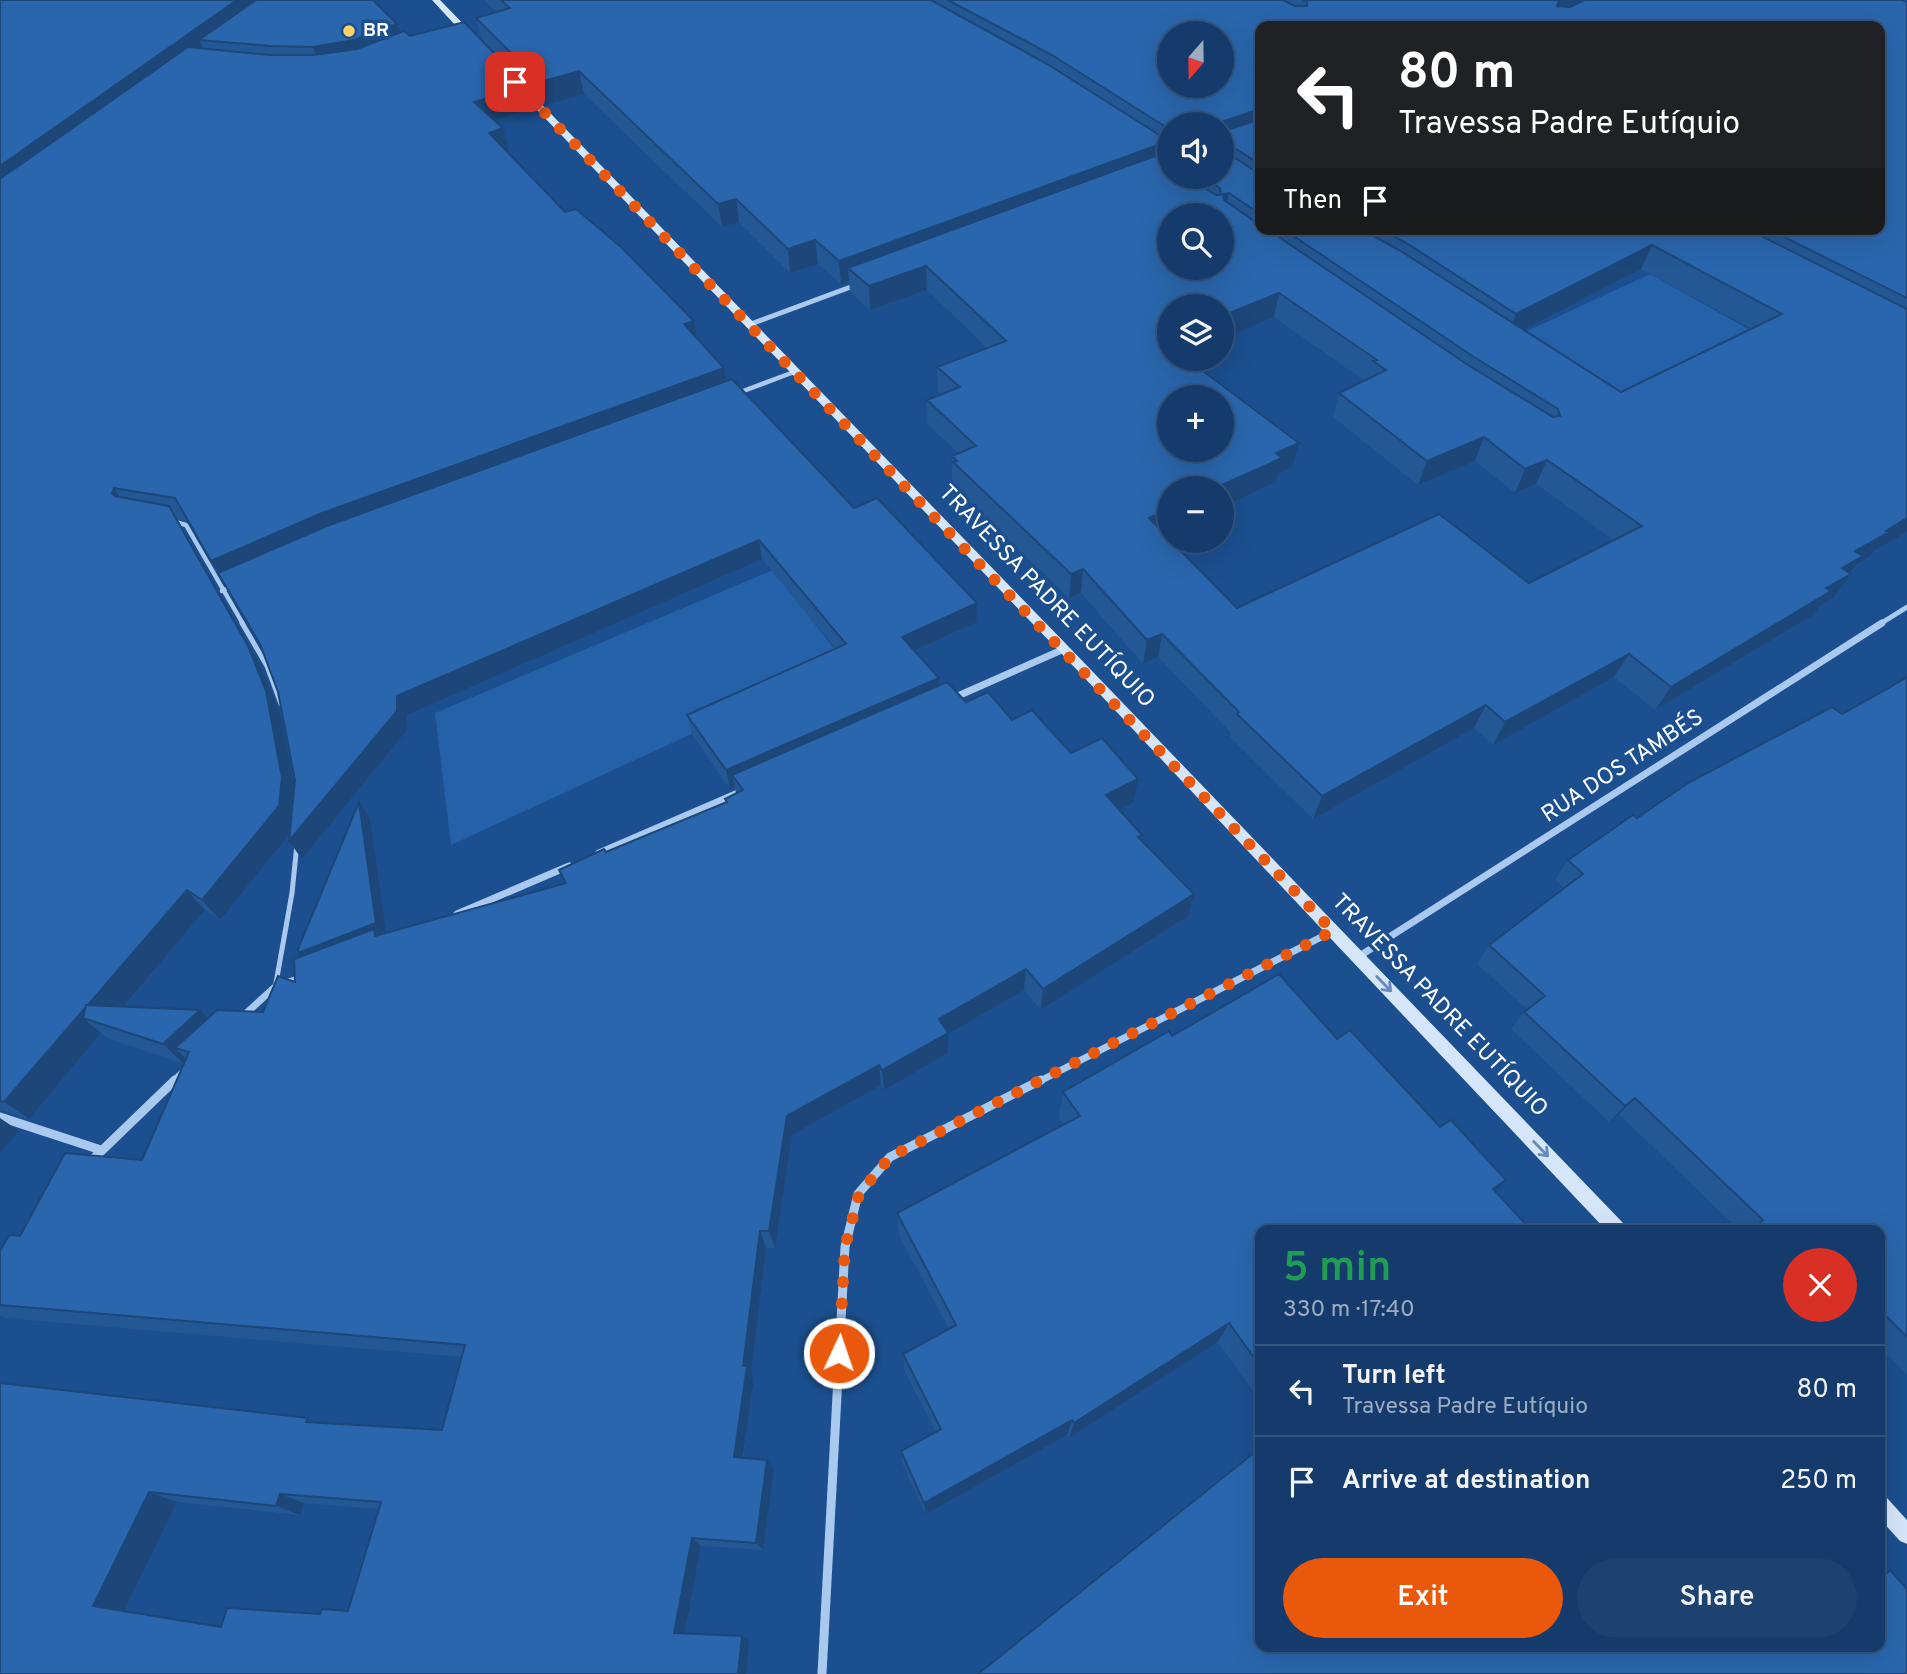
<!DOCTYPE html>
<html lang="en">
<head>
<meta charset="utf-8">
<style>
  :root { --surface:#143b6b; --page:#1d4271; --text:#f1f3f6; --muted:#9dadc1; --line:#33557e; --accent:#ea580c }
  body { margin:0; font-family:Overpass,sans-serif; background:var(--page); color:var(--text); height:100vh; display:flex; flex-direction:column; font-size:26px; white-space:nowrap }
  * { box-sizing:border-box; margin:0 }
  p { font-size:23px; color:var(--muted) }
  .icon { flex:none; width:38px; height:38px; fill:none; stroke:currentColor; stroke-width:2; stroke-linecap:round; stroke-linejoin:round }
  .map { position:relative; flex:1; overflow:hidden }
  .side { position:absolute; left:1255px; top:1225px; width:630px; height:427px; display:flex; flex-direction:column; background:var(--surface); border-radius:14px; box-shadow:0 7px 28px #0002,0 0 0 2px var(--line) }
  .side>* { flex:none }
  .banner { position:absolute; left:1255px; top:21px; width:630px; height:214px; border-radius:14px; box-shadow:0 7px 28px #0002,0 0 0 2px var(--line); background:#202124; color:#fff; overflow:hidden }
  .needle { width:46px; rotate:200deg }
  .buttons { position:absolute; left:1157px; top:21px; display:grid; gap:14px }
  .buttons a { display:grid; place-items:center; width:77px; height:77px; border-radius:50%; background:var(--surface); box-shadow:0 7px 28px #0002,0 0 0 2px var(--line); font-size:35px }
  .pin { position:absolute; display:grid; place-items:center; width:60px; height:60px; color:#fff; margin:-30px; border-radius:14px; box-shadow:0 4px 10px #0006 }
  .me { position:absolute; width:77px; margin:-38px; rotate:3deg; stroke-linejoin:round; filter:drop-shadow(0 0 5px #0008) }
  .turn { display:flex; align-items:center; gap:24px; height:147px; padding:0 28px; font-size:32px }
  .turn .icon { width:91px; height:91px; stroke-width:2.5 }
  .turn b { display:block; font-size:49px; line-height:60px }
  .then { display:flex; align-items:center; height:66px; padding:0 28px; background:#0003; gap:14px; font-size:26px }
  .round { display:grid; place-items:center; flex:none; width:74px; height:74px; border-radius:37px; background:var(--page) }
  .overview { display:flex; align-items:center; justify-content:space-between; height:119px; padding:0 28px }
  h1 { font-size:42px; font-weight:600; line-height:52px; color:#1e9e55 }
  .action { display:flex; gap:14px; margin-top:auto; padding:14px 28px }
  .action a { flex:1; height:80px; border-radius:42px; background:var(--accent); color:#fff; font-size:28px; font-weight:600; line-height:80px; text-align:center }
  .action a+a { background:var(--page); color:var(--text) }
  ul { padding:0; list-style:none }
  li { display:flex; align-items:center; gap:21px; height:91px; padding:0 28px; border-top:2px solid var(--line) }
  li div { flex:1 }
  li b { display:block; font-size:26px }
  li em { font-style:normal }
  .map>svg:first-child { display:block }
  .green { fill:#2461a8 }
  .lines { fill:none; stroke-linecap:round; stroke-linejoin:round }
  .lane-far1 { stroke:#a9c9ee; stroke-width:4.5 }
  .lane { stroke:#a9c9ee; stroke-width:5 }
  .street-far2 { stroke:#a9c9ee; stroke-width:5 }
  .street-far1 { stroke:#a9c9ee; stroke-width:7 }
  .street { stroke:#a9c9ee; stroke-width:9 }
  .secondary { fill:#d6e6fa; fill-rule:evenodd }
  .wall { fill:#245895; fill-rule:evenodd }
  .shaded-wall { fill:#1d4779 }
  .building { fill:#2a66ad; stroke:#1d4779; stroke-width:2; fill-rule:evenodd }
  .oneway { stroke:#668bba }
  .route { stroke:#ea580c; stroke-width:12; stroke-dasharray:0 21.6 }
  .poi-dot { fill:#ffd166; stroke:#1b4f8f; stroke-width:2.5 }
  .labels { text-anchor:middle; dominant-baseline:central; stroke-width:7; stroke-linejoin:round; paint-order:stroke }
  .far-poi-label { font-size:19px; font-weight:bold; fill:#fff; stroke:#1b4f8f; text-anchor:start }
  .street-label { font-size:23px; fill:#fff; stroke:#1b4f8f }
</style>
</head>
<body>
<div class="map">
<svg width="1907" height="1674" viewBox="0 0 1907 1674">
  <rect width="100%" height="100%" fill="#1b4f8f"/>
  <g class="green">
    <path d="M1650,274l107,60 -143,72 -106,-66z"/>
    <path d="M773,570l72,93 -394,182 -16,-132z"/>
  </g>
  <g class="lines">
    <g class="lane-far1">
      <path d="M738,393l56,-21"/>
      <path d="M175,522l11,3 57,99"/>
      <path d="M222,591l10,-5"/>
    </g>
    <g class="lane">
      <path d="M242,623l25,43 14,38"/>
      <path d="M276,983l16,-90 5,-49"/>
    </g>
    <g class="street-far2">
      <path d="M748,325l108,-40"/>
      <path d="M1880,624l27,-17"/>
    </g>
    <g class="street-far1">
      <path d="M951,699l113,-50"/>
      <path d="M599,853l146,-63"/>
      <path d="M457,914l112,-48"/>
      <path d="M1358,957l524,-334"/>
      <path d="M242,1017l34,-31 28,-9"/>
      <path d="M173,1082l9,-9"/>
      <path d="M1038,1082l295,-151"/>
    </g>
    <g class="street">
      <path d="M0,1117l101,33"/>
      <path d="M90,1162l85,-82"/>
      <path d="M822,1674l23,-427 13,-53 32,-37 151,-77"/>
    </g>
    <g class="secondary">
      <path d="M432,0h8l34,35v4h-6z"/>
      <path d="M514,82h6l548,564 556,578 2,6h-20l-546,-578 -546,-566z"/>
      <path d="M1880,1495l7,3 20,22v24l-7,-3 -20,-22z"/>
    </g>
  </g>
  <g class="wall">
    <path d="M0,0l400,32 127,55 6,22 -39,11 9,8 6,22 -2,1 58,61 129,109 3,17 27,30 2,13 128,127 123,114 -62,29 24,27v7l27,17 46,18 59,33 62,50 -13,7 21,29 53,55 -6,22 -147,94 -17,-20 -76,44v19l-64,37 -3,-5 -89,50 -17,113h-9l-15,125 3,6 -11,79 31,12 -11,80 -62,-4 -16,88 57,2 7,4 -749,34v-291l316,39 126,8 20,-73 -457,-39 -5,-2v-65l20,-15 122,-76 42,-96 -77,-26 -6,-5 -72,86 -27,-9 -2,1zM177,519l11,2 72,123 18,48 17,88 -1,6 -14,-73 -18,-45zM762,559l74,90 -149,66 5,19 38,55 5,-2 1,7 -11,5 1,4 -167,67 5,13 -178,50 -16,-115 -11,-16 -58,154 -6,26 -32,30 -55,6 -8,-8 -76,-3 81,-97 15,10 70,-88 -1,9 13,18 105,-129v-15zM177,1502l123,13 4,-12 75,6 -31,102 -127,16 -97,-16z"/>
    <path d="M484,0h1418l5,2v530l-32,18 -5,6 -14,9 -23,33 -13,8 -7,9 -158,95 -41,-33 -121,68 -19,-17 -161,91 -83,-82 1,-4 -73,-76 -15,7 -62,-71 -12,5 -116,-112v-5l-1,-1v-24l6,-3 -31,-29v-24l14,-6 -3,-3 -1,-24 50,-19 -60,-58 -57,20 -20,-18 -1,-11 -8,3 -23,-20 -28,9 -51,-51 -17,5 -138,-133 -38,11 -64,-65 -6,-22 20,-6zM1260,26l620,203h-620zM1169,124l53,53h-53zM1641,269l111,60 -131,63 -98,-63zM1274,317l91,64 -26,12 -6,24 85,68 57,-24 40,32 21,-9 78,56 -85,43 -292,25 -73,-75 5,-2 53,-43v19l54,-25 2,-8 14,-7 7,-24 -130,-84z"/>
    <path d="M1907,677v698l-27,-28v-117h-141l-120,-116 -10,8 -98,-93 13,-17 3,-3 -50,-45 12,-19 76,-57 -10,-8 13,-20 69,-42 205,-104 45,-25z"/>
    <path d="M1172,1036l165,3 103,88 66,53 -11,11 -235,39v171l-42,-59 -149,96 -2,-3 -141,79 -23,-49 -2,-14 35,-19 -31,-60 -2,-18 46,-25 -50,-94 -2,-22 167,-88 -5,-7 4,-26z"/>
    <path d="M1260,1446v201h620v-75l10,-2 17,19v85h-929l279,-223 -1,-1z"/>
  </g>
  <g class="shaded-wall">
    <path d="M237,0h38l-76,40 5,11 -204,147v-32z"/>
    <path d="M1562,0h46l-58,24 8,-22z"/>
    <path d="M397,24l7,21 -83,23 -8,-21z"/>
    <path d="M579,71l5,23 -38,11 -6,-23z"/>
    <path d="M527,87l6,22 -53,15 -6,-22z"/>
    <path d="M1260,109v13l-38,12 2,-13z"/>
    <path d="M503,128l6,22 -14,5 -6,-22z"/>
    <path d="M1169,141l-1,13 -3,-2 -1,13 -316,103 1,13 -8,3 -2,-23z"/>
    <path d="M1228,144l-4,23 -1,-22z"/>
    <path d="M1229,193l-5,23 -1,-22z"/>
    <path d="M736,199l3,23 -17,5 -4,-23z"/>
    <path d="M815,240l3,24 -28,9 -2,-24z"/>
    <path d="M1652,245l-11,24 -134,69 9,-24z"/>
    <path d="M926,266l1,24 -57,20 -1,-24z"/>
    <path d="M1279,293l-5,24 -52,22v-23z"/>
    <path d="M694,321l4,23 -14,-20z"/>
    <path d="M1169,338v21l-7,-19z"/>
    <path d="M724,368l4,23 -502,193 -15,-23 111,-48z"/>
    <path d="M1484,437l-9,24 -57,24 9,-24z"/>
    <path d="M1299,443l-7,24 -14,7 -2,8 -54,25v-19h-7l61,-35z"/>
    <path d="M1547,460l-11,24 -21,9 10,-24z"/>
    <path d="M114,488l15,23 -17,-18z"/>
    <path d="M169,506l14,23 79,139 18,45 17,86 -3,29 -74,92 -18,-20z"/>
    <path d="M1169,509v22l-23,11 3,-24z"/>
    <path d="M1907,518v14l-32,18 -5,6 -14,9 -10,12 5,-3 -18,24 -13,8 -7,9 -158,95 16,-23 184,-136 31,-20z"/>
    <path d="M759,540l3,19 -355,156v15l-105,129 -13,-18 108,-145z"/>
    <path d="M1083,569l-2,24 -12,5 2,-24z"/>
    <path d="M977,603v19l-74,34 -1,-19z"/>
    <path d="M1162,634l-4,23 -15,7 4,-24z"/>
    <path d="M1629,654l-15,23 -121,68 12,-23z"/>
    <path d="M939,678v19l-207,78 3,12 -5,2 -4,-19z"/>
    <path d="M1486,705l-12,23 -161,91 9,-23z"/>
    <path d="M1138,779l-5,24 -31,16 4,-24z"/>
    <path d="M359,802l11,16 17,121 -77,29 -12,-15z"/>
    <path d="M187,890l18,20 -98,116 -24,-8 18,15 -72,86 -25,-17z"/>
    <path d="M1194,894l-6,22 -147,94 2,-21z"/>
    <path d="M1026,969l-2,21 -76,44v19l-64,37 -2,-20 57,-51z"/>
    <path d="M200,1010l20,20 -45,18 13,12 -4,4 -21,-20z"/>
    <path d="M879,1065l2,20 -89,50 -17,113 -6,-17 18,-115z"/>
    <path d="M1635,1098l-16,16 -10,8 16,-16z"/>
    <path d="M0,1118l19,13 -19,22z"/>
    <path d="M1506,1180l-22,23 9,-14z"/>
    <path d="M760,1231l6,17 -15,125 3,6 -13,89 -7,-11 9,-91z"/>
    <path d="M1229,1323l-11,19 -149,96 5,-15z"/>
    <path d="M1072,1420l-5,15 -141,79 -2,-11z"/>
    <path d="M767,1460l7,10 -11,80 -7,-7z"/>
    <path d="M149,1492l28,10 -53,109 -31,-5z"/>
    <path d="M280,1494l24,9 -4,12 -24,-9z"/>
    <path d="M692,1538l9,8 -17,92 -10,-5z"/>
    <path d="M742,1636l7,4 -3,34h-8z"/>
  </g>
  <g class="building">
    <path d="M0,0h237l-237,166z"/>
    <path d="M256,0h117l24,24 -43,16 -41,7 -42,-1 -72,-6z"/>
    <path d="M501,0h430l116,64 122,77 -330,120 -24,-21 -27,9 -52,-50 -18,5 -139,-133 -39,11 -64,-64 34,-10z"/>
    <path d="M948,0h335l12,6h12v-4l-4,-2h259l-4,2 -1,4 13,1 15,-7h317l5,2v296l-139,-69h112v-203h-620v83l-36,12 -2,8 6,1 32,-11v45l-32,-20 -5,1 1,6 36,23v40l-31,-21 -6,1 1,6 36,25v4h7l201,136 85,52 7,-1 -2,-7 -84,-52 -191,-128h78l38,21 222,142 161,-78 -130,-69 -136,69 -111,-72 -25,-13h367l160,80v209l-21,13 3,1 -34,19 8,5 -21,12 9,6 -25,14 5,3 -160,96 -42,-33 -124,68 -19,-17 -164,91 -85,-82 2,-2 -77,-78 -15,6 -64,-71 -12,5 -118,-112 4,-1 -5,-5 24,-10 -49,-46 33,-13 -23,-20 69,-26 -80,-75 -57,20 -21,-18 307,-112 14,9v12h18l29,18h5l-1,-7 -17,-11h19v-53h-53v5l-117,-74zM1169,33h53v53h-53zM1169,215h53v53h-53zM1279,293l98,67 -4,1 13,9 -47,23 88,68 57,-24 41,32 22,-9 95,66 -113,57 -90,-69 -202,94 -66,-67h-2v-3l-20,-20 20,-9v-21h46l67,-30 -6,-5 23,-10 -112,-84h-18v-14l-7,-5 7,-2v-32h53v10zM1169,397h53v53h-53z"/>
    <path d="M464,22l63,65 -53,15 29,26 -14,5 76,79 11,-3 45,38 73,74 -10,3 40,44 -402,145 -111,48 -36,-63 -61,-10 -2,5 3,3 54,10 79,140 18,45 16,87 -3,28 -77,94 -15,-10 -99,115h-2l-1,3 -81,94 -4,-1v-922l188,-132 82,8h44l43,-6 47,-18 6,5z"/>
    <path d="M732,379l122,129 23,-10 100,105 -75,34 37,41 -213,92 -39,-55 159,-71 -87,-104 -362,156v15l-108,130 6,-61 -17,-88 -18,-48 -42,-71 109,-47z"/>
    <path d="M1907,677v660l-27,-27v-80h-119l-5,-4 7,-6 -128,-122 -10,8 -101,-94 21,-16 -56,-51 94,-71 -15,-14 65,-45 4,3 51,-35 144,-76 10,7 45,-25z"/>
    <path d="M947,682l19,20 22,-10 24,28 20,-10 39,43 31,-15 36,41 -32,16 36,40 -4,2 56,57 -151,95 -17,-20 -87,50 9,14 -66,37 -3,-5 -92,51 -18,115h-9l-17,135h4l-13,91 33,3 -11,83 -64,-5 -18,95 68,3 -4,38h-738v-291l308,35 -2,4 136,8 23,-85 -465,-40v-54l9,-16 11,1 45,-83 77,7 47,-108 -14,-4 42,-38 46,2 15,-36 17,6 -1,-23 80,-30 1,7 191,-53 -7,-13 45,-21 2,3 121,-50 -2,-3 18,-9 -11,-15zM149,1492l127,14 4,-12 101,8 -33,109 -26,-2 -2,5 -93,-6 -6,19 -128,-21z"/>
    <path d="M359,802l17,121 -78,30v-4z"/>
    <path d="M1279,974l58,65 13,-9 90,97 11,-7 55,60 -13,9 38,41h-271v136l-31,-43 -155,100 -2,-3 -148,83 -23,-52 40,-22 -38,-75 53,-29 -59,-112 183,-97 -17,-24 106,-61 3,5z"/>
    <path d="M86,1005l114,5 -37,34 -80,-26z"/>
    <path d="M1260,1448v199h620v-67l10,-10 17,19v85h-929z"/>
  </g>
  <defs><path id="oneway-shaft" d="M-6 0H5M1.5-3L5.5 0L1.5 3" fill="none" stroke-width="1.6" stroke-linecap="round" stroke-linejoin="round" transform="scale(1.75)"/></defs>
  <g class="oneway">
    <use href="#oneway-shaft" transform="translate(1384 984) rotate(46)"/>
    <use href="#oneway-shaft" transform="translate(1541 1149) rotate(46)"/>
  </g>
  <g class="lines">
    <path class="route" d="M515,82l818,849 -443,226 -31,37 -14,53 -6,106"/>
  </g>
  <circle class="poi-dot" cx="349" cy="31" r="7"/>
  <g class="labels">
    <g class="far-poi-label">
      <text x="363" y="31">BR</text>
    </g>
    <g class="street-label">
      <text transform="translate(1046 597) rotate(46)">TRAVESSA PADRE EUTÍQUIO</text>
      <text transform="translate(1623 767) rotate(-33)">RUA DOS TAMBÉS</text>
      <text transform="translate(1439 1006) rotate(46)">TRAVESSA PADRE EUTÍQUIO</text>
    </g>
  </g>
</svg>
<div class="buttons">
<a><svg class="needle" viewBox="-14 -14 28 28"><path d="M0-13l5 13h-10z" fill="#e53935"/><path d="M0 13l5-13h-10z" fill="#9dadc1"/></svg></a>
<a><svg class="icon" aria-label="sound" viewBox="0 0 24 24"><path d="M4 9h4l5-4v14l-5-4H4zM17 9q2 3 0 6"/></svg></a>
<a><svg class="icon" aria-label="search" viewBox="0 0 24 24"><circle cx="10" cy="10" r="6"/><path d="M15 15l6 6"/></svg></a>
<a><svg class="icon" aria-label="layers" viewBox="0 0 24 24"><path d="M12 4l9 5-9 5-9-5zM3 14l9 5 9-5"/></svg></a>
<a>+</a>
<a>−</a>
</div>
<div class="pin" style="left:515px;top:82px;background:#d93025"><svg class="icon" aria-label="arrive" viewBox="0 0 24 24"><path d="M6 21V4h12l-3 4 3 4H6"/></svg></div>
<svg class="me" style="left:839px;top:1353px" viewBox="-20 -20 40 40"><circle r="17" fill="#ea580c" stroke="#fff" stroke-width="3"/><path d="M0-11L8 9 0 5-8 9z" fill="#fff"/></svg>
<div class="banner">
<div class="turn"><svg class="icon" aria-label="left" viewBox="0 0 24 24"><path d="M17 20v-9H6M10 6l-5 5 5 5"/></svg><div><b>80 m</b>Travessa Padre Eutíquio</div></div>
<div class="then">Then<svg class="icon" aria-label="arrive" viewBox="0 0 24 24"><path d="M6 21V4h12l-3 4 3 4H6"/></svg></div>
</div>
<section class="side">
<div class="overview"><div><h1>5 min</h1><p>330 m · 17:40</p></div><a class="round" style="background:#d93025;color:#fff"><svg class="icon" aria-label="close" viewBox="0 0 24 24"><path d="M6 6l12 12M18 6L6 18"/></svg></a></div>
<ul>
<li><svg class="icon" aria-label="left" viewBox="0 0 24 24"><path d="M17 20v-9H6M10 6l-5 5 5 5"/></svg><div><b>Turn left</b><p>Travessa Padre Eutíquio</p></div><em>80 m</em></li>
<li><svg class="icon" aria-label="arrive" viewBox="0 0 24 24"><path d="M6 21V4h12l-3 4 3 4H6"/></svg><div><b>Arrive at destination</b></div><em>250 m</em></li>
</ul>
<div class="action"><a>Exit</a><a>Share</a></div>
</section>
</div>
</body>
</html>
